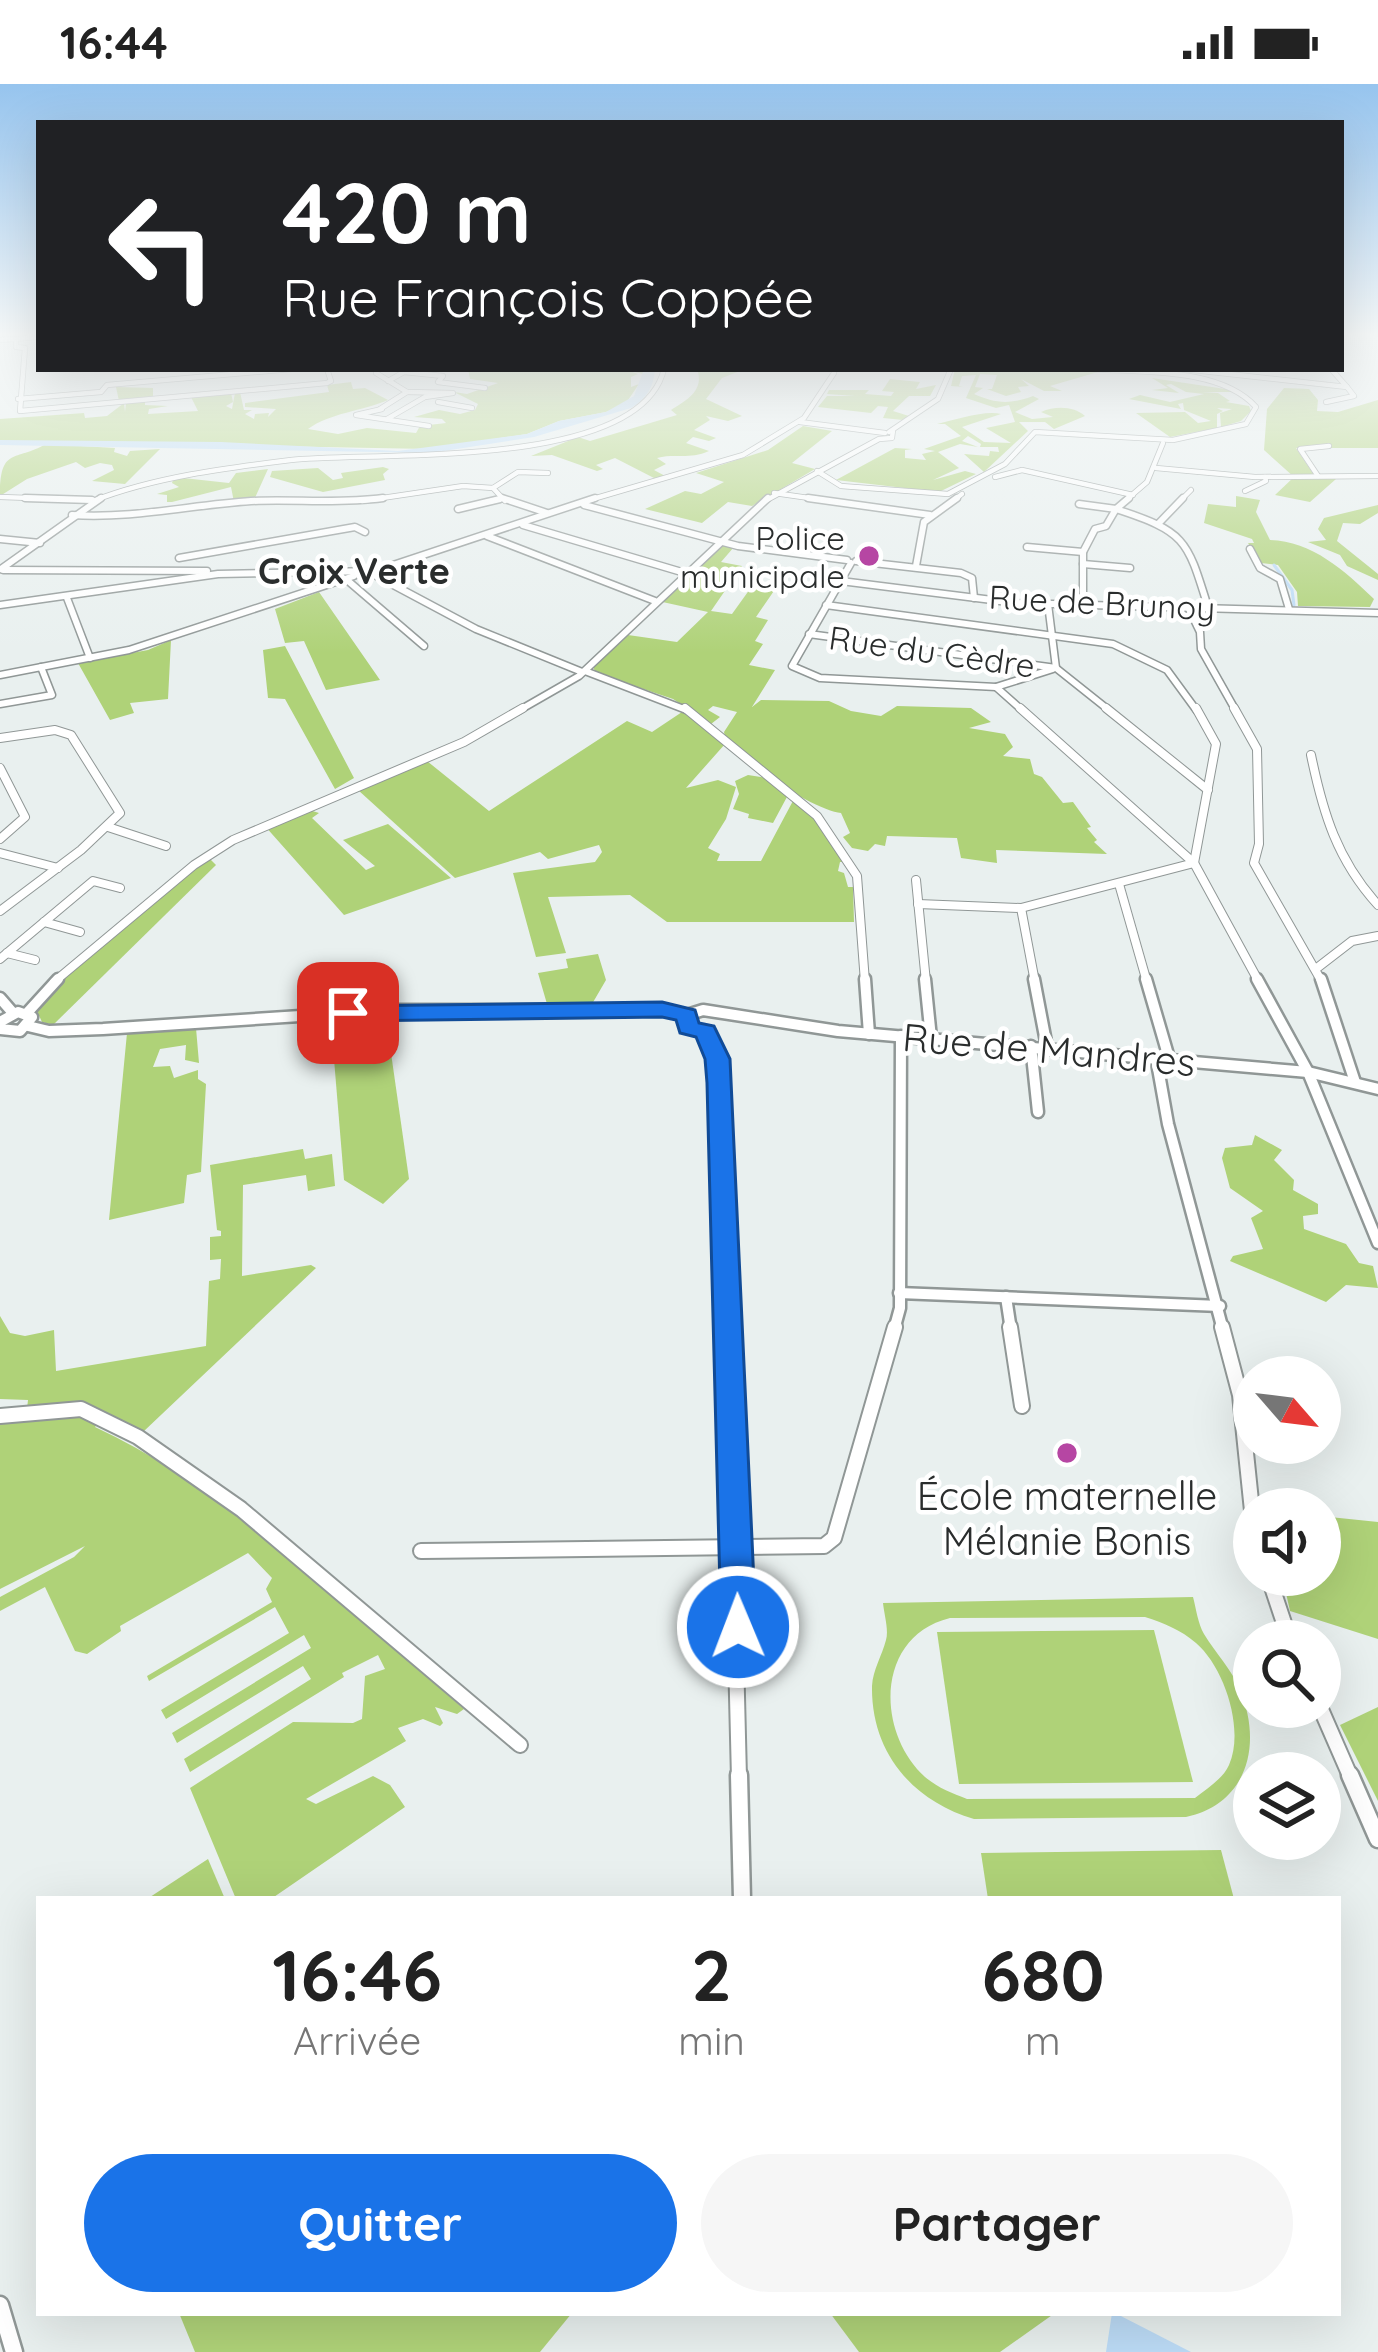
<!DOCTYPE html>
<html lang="fr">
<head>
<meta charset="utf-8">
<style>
  :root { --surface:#fff; --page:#f6f6f6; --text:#222; --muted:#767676; --accent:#1a73e8 }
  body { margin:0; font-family:Quicksand,sans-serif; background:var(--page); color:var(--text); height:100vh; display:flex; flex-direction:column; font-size:45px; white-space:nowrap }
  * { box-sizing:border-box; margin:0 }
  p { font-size:39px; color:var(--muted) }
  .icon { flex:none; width:66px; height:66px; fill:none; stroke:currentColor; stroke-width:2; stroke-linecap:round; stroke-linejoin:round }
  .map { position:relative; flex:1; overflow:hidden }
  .sheet { position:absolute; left:36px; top:1812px; width:1305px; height:420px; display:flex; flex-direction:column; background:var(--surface); border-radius:0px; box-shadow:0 12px 48px #0002 }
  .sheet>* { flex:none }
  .top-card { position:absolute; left:36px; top:36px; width:1308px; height:252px; border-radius:0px; box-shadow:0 12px 48px #0002; background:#202124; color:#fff; overflow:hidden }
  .needle { width:78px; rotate:118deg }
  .controls { position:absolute; left:1233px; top:1272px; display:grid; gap:24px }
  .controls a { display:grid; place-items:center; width:108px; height:108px; border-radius:50%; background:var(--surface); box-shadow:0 12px 48px #0002; font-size:60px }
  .pin { position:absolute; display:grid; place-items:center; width:102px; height:102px; color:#fff; margin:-51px; border-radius:24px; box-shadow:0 6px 18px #0006 }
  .me { position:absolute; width:132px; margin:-66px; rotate:359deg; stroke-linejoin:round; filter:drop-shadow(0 0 9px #0008) }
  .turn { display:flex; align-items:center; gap:42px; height:252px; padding:0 48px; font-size:54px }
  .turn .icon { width:156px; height:156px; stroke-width:2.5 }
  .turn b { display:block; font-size:84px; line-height:102px }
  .eta { display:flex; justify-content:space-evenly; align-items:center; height:204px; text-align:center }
  .eta b { font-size:72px; font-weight:700; line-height:84px }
  .cta { display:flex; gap:24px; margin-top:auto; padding:24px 48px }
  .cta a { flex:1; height:138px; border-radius:72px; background:var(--accent); color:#fff; font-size:48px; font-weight:700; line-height:138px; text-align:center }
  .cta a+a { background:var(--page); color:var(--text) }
  .status { display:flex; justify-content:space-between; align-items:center; height:84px; padding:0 60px; background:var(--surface); direction:ltr }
  .status svg { height:33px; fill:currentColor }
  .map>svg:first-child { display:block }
  .green { fill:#afd278; fill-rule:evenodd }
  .water { fill:#bcdbf6 }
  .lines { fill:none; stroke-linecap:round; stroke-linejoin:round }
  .stream { stroke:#bcdbf6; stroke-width:3 }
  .minor-far5-casing { stroke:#909796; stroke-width:6 }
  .minor-far4-casing { stroke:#909796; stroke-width:9 }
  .minor-far3-casing { stroke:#909796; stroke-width:10 }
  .minor-far2-casing { stroke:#909796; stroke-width:15 }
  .minor-far1-casing { stroke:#909796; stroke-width:18 }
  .minor-casing { stroke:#909796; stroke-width:21 }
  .minor-far5 { stroke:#fff; stroke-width:4.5 }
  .minor-far4 { stroke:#fff; stroke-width:6 }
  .minor-far3 { stroke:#fff; stroke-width:8 }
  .minor-far2 { stroke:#fff; stroke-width:10 }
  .minor-far1 { stroke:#fff; stroke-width:14 }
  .minor { stroke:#fff; stroke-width:16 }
  .route { fill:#1a73e8; stroke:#114b97; stroke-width:3 }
  .poi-dot { fill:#b646a3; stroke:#fff; stroke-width:4.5 }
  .labels { text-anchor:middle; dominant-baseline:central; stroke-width:9; stroke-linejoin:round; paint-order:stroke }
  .far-poi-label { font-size:33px; fill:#2a2d2d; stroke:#fff; text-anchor:end }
  .far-street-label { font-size:33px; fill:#2a2d2d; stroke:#fff }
  .far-neighbourhood-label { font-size:36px; font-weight:bold; fill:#2a2d2d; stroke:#fff }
  .street-label { font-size:39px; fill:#2a2d2d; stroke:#fff }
  .poi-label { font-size:39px; fill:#2a2d2d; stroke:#fff }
</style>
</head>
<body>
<div class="status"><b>16:44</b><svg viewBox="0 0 49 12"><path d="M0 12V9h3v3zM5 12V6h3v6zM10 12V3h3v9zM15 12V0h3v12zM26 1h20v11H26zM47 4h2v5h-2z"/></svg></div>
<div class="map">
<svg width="1378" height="2268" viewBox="0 0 1378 2268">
  <rect width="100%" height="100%" fill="#e9f0ef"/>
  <g class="green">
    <path d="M468,285h176l-1,5 -13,-3 8,3 -7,3v10l8,-3 -13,19 -20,9 -47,9 -32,13 -98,15 -429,-8v-22l84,-6 1,5 22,-2 17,-13 1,9 1,-9 -7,-2 -3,-14 37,1v11l-8,1v5l23,1 -19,3 -1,5 50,-3 -7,-14 40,-4 2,9 -7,4 6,3 3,-16 5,-1 4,18h8l-7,4 9,5 1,-5 14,-1 -1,4 8,-8 -31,-2v-4l84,-11 -2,-7 24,-3 2,7 12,-1 23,12c-26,11 -58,13 -80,29l30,5 29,-6 49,5 4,-7 26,-3 -4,-4 -28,-2 25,-7 21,4 15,-4 3,-6 -24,-12 13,2 31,-11 -28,-4z"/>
    <path d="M697,285h48l-23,9 -16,21 36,17 -14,5 -22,-5 4,4 -16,10 22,8 -7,3 -16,-4 -7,6 23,8c-20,9 -34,2 -52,7l9,6 -12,6 13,7 -13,1 -39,-20 -19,7 7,4 -6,2 -45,-16 -21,1 47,-19 12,4 87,-26 -6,-5c16,-10 34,-20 26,-41z"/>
    <path d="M955,285l143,3 -48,14 12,5h-18l-23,-12 8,7 -11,1 3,5 -15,4 -19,-7h5l5,-14 -17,-1 -5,13 8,1 -9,6c19,8 33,12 59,2l6,3 -24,13 17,7 21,-2 -12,-5c16,-7 34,-5 44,4l-31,13 -9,-7h-26l9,9 -44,41 -20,-18 25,2 1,-5 9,1 -1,-5h-18l1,-3 -13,-8 -6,5 16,6 -18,-3 -22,8 21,16 -26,12 32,-9 11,3 -37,18 -103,-12 59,-32 17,1 -7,1v8l21,2 -4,-6 13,-3 -11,-2 37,-13 -16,-12h-8c18,-4 48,-14 64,-10l-39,13 22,15 27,1 -25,-15 29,-6 -6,-17 -13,3 -30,-10 10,-23 -14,1 -3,10 4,1 -12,-1z"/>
    <path d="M1152,294l80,12 5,2h-35l16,1 12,8 -4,1 23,4 2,5 -10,10 -20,6 -1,-14 12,-4 -15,-1 6,3 -6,3v14l-47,9 -34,-24 49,-1 13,11 13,-2 -27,-11 -1,-7 -5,1 3,5 -52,-10 11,-4 30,7 34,-8 -18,-2 -15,-8 -5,1 13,8 -27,-3 16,-2z"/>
    <path d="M890,295l30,3 -4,7 20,-4 -6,11h-21l-16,15 16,5 -6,4 -20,-2 5,-11 -10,-1 -7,7 -53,-6 9,-11h28l-28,-2 2,-4h40l-4,4 26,2 3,-4 -12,-1z"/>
    <path d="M1284,304l25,1 9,11 -1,11 21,1 40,-12v48h-82l18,27 22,4 -26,23 -35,-7 19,-18 -30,-27 3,-41z"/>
    <path d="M803,342l29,5 -40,32 23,6 -63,37 -24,-4 -26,21 -57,-14 40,-18 16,3 23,-12 -28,-9 72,-23z"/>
    <path d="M46,360l69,4 -1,4 13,4 3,-5 30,-2 -35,35 -33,-3 22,-11 -2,-5 -12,-2 -15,5 -9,-6 -49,17 -27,17c0,-50 15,-34 46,-52z"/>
    <path d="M383,383l6,2 -6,5 2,6 -62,12 -53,-15 2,-6 46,-3 15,12 10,-2 -2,-5z"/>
    <path d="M268,385l-14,31 -20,2 -3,-15 -59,15h-5v-7l-10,-1 22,-7 -7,-4 2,-6 55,6 7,-10z"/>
    <path d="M1236,412l24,4 -4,12 14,28c42,1 75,31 104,59l-4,8 -72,-1 -1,-14 -19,-27 -17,-2 -13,-20h6l-2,-4 -48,-16 4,-19 28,3z"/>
    <path d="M1378,421v8l-18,11 -17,-1 -6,18 41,33v6l-31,-14 -7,-11 -32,-13 18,-2 -8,-11 6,-11z"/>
    <path d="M723,460l11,3 -13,15 21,4 -31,45 21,3 23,-32 23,3 -22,32 12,3 -13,21 8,3 -14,21 26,5 -23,37 9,-7 68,1 22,10 30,5 16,-10 74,2 20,14 -22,6 36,6 8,13 -10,9 27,3 4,15 8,3 21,26 10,-1 18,25 -4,1 10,12 -3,2 13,12 -111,-4 1,13 -36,-5 -4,-20 -70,-2 -2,10 -10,-2 -7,7 -16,-3 -9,-11 7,-4 -9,-20c-20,-2 -89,-40 -96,-61l-18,-6 -3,-14 13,-20 -24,-6 -5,4 12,7 -9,7 -38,-25 -77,-26 -3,-6 28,-33 56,8 31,-30 -50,-11z"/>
    <path d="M319,508l61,88 -54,10 -22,-49 -19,2 -10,-34z"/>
    <path d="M171,556l-3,59 -38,4 4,10 -24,7 -32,-57 70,-13z"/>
    <path d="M285,562l69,132 -19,11 -50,-90 -17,-1 -5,-48z"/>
    <path d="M685,626l40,34 -39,44 32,-8 18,7 -10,32 -18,29 12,6 -3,7h44l33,-62 21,19 30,44h-5l-2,9 6,2 4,14h5l1,35h-187l-37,-27 -82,2 18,56 -30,4 -23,-84 82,-11 7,-10 -3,-7 -51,14 -8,-7 -85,26 -97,-88 69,-29 62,50 138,-90 25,11z"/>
    <path d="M748,691l19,3 21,17 -15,28 -25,-5 1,-4 -16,-5 6,-15 -4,-13z"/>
    <path d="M306,725l13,4 -7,5 54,52 9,-4 -32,-26 45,-16 63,54 -107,37 -80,-90z"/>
    <path d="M208,773l8,8 -163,160 -11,-3 -7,-15 6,-10z"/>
    <path d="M598,870l8,26 -14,24h-45l-9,-31 30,-5 -2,-9z"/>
    <path d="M386,934l23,161 -26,25 -39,-24 -13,-157 4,-4z"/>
    <path d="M196,944l3,35 -14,-3 1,-15 -26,4 -7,18 17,-1 4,12 24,-8v9l8,5 -5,88 -14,3 -3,28 -75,17 18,-187z"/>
    <path d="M1255,1051l27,15 -8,10 20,20 -1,10 25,14v10l-15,2 1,13 42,15 13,19 14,3 5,22 -32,-3 -20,17 -96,-41 3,-5 30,-7 -12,-31 12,-7 -33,-23 -8,-30 3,-10 27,-3z"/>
    <path d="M303,1065l2,10 27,-5 3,32 -27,5 -2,-16 -63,10 -1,91 69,-11 5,3 -173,164 -38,-17 -10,12c141,66 252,181 369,282l-7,5 -22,-7 8,16 -3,3 -17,-7 -25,9 8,13 -100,58 10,5 57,-28 17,9 15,22 -134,92h-35l-46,-111 103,-66 60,1 9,-4 3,-43 20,-7 -7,-14 -36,18 2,4 -154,95 -6,-13 127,-80 -8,-13 -126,77 -5,-10 139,-85 -7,-13 -138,84 -5,-9 128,-77 -14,-26 -126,74 -2,-5 125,-74 -6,-13 6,-11 -24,-25 -128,73 1,5 -34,23 -12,-3 -30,-64 -45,24v-14l74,-40 11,-11 -85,43v-177l27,-3 1,-9 -28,-1v-83l10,17 15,3 29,-6 2,41 150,-25 3,-65 11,-2 1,-20 -11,1v-23l11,-1v-5l-4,-1 -7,-65z"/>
    <path d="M1320,1432l58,6v117l-88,-28 -8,-36h38z"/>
    <path d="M1193,1513c3,11 5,27 11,37 12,20 27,34 36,56 23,55 7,114 -54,127l-212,2c-61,-18 -103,-66 -102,-133 1,-17 10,-30 14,-46 3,-10 -2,-26 -3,-37zM1145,1533c19,6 36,13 51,26 28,24 49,86 33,122 -6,14 -23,24 -34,33l-228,1c-15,-6 -29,-11 -42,-22 -50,-46 -49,-141 25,-159z"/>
    <path d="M1154,1546l39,152 -234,2 -22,-152z"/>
    <path d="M1378,1623v94l-38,-76z"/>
    <path d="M1221,1766l13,49h-246l-7,-46z"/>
    <path d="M208,1775l17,40h-78z"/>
    <path d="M179,2229h393l-32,39h-345z"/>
    <path d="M830,2229h225l-55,39h-141z"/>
  </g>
  <g class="water">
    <path d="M644,285h11c-1,18 -9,30 -24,39l-97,29 -103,16 -431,-8v-5l221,2 177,9 129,-17 32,-13 47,-9 28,-16z"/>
    <path d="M1112,2229h3l76,39h-85z"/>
  </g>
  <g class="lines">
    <path class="stream" d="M1274,481l18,25 2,15"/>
    <defs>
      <g id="minor-far5">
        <path d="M16,255v8l9,1 -5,63 307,-28 4,-2 -4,-12"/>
        <path d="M0,256l39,-3"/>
        <path d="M377,285l-1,4 31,19 -27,17"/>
        <path d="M1184,285l163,18 7,9 -28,6"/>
        <path d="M1331,285l16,18"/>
        <path d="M388,297l16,-9 39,4 -5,6 47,6"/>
        <path d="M18,315l83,-7 6,-7 185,-16"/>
        <path d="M438,318l34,6"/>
        <path d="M382,325l-26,6 73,11"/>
        <path d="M387,335l38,-22 28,-4 -46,-1"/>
        <path d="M800,338l85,11"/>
        <path d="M889,348l49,-33 13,-30"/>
        <path d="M1156,384l99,9 123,-1"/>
        <path d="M817,387l24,15 107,8 57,-30 30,-32 138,8 73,-16 10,-17c-36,-40 -115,-34 -165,-38"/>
        <path d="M1318,392l-18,-27 29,-3"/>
        <path d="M995,393l27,-7 111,25"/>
        <path d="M1245,407l21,-10 -1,-4"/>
        <path d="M774,409l56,8"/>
        <path d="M0,413l92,3"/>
        <path d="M93,417c61,-24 133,-33 198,-41 84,-9 349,11 373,-91"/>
        <path d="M362,417l101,-15 30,2"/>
        <path d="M492,417l8,-2"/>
        <path d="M505,417l-12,-13 25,-16 30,1"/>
        <path d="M586,417l157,-46 61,-37 30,-45"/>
        <path d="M765,417l114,-62 13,-1 1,-8"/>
        <path d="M953,417l9,-7"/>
        <path d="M1125,417l22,-19 16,-39"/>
        <path d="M1180,417l11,-11"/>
      </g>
      <g id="minor-far4">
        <path d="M25,414l67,2"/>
        <path d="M502,414l45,15"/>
        <path d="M808,414l122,17"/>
        <path d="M1129,414l-13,11c70,23 71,30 92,98"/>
        <path d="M1079,420l37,5 -10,17 -11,3 -12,23v51"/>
        <path d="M584,421l154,41 109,14"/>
        <path d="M458,425l42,-10"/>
        <path d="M72,431c60,4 119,-10 179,-14 45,-2 87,3 132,-3"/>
        <path d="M1159,439l24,-25"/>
        <path d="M523,441l162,48"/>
        <path d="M487,452l168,65"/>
        <path d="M0,455l40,4"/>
        <path d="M1027,463l56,5"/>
        <path d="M1250,465l10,19 20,11 9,30"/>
        <path d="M179,474l176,-31 10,5"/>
        <path d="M856,477l105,12 11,5 2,20"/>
        <path d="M851,479l-59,103 28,12 176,9 27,24"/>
        <path d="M1083,480l47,4"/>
        <path d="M916,482l8,-44 33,-24"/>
        <path d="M1,485l100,-71"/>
        <path d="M3,486l204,1"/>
        <path d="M369,488l107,57 106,43"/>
        <path d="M347,496l77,66"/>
        <path d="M841,497l175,22 362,10"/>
        <path d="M67,514l23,60"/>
        <path d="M1048,520l8,64"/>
        <path d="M0,521l218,-31 157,-3 220,-73"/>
        <path d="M826,521l287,39 54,26 30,41"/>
        <path d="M1188,523l12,25 1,17 35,62"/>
        <path d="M809,550l247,34 54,43"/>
        <path d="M585,587l104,40"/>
        <path d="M0,591l129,-25 225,-74"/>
        <path d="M996,603l57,-18"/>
        <path d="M0,620l52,-9 -11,-28"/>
        <path d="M518,627l61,-35 189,-178"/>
      </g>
      <g id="minor-far3">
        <path d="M685,624l132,108 40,60 8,106"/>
        <path d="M1020,624l174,155 65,119"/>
        <path d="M1106,624l102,82"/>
        <path d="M1234,624l23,41 2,95 -5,19 68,119"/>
        <path d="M0,654l55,-8 16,5 49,78 -39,37 -81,61"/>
        <path d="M1311,671c12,58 26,105 67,150"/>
        <path d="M0,684l25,49 -25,22"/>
        <path d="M108,743l58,19"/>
        <path d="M0,769l58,15"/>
        <path d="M1194,779l22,-119 -20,-36"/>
        <path d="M916,796l10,102"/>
        <path d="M1119,800l28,98"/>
        <path d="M918,820l103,4 173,-45"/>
        <path d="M1021,824l14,74"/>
        <path d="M44,838l36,10"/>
        <path d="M7,869l28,7"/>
        <path d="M0,875l93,-78 27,7"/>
        <path d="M1317,884l35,-27 26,-5"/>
        <path d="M54,898l140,-117 39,-25 231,-98 59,-34"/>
      </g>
      <g id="minor-far2">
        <path d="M865,895l4,55"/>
        <path d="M925,895l6,59"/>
        <path d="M1034,895l13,68"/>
        <path d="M1146,895l23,79"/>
        <path d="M1257,895l51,93 70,171"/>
        <path d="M1321,895l34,103"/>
        <path d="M0,914l13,15"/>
        <path d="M27,929l31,-34"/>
        <path d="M687,931l16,-5 135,21 470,41 70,17"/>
        <path d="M687,931l1,13 17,4"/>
        <path d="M0,938l18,-10 14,5 -12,14 -20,-2"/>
        <path d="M28,942l21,5 54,-2 289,-19h269l26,5"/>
        <path d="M705,948l13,27 2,24 8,247"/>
        <path d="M1031,962l7,66"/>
        <path d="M1156,973l12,67 55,206"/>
        <path d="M899,1209l321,13"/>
        <path d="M1006,1213l5,33"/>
        <path d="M894,1246l6,-22 1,-272"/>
      </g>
      <g id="minor-far1">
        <path d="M728,1243l11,451"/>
        <path d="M1010,1243l12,79"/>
        <path d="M1222,1243l18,68 14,135"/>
        <path d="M0,1332l81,-7 57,28 103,72 279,236"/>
        <path d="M421,1467l403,-5 10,-8 61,-211"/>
        <path d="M1268,1491l22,66"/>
        <path d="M1320,1623l31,71"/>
      </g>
      <g id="minor">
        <path d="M739,1691l3,124"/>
        <path d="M1350,1691l28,64"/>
        <path d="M0,2221l14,47"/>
      </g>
    </defs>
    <use href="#minor-far5" class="minor-far5-casing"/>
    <use href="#minor-far4" class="minor-far4-casing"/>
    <use href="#minor-far3" class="minor-far3-casing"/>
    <use href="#minor-far2" class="minor-far2-casing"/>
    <use href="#minor-far1" class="minor-far1-casing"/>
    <use href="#minor" class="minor-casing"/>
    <use href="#minor-far5" class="minor-far5"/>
    <use href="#minor-far4" class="minor-far4"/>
    <use href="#minor-far3" class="minor-far3"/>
    <use href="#minor-far2" class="minor-far2"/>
    <use href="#minor-far1" class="minor-far1"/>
    <use href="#minor" class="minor"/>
  </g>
  <linearGradient id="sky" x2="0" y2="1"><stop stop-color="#96c4ee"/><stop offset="0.44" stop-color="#f5f8f8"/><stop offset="1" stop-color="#f5f8f8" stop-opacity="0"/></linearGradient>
  <rect width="1378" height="569" fill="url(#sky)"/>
  <path class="route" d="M662,918l33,8 4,13 15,3 16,33 26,568 -5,12 -13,5 -12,-5 -5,-12 -14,-544 -2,-24 -9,-22 -16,-4 -4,-13 -14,-3 -314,4 -12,-8 12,-7z"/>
  <g class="poi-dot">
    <circle cx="869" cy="472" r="12"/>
    <circle cx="1067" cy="1369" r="12"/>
  </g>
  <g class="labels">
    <g class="far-poi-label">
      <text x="845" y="453">Police<tspan x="845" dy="38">municipale</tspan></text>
    </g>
    <g class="far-street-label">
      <text transform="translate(1102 518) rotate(3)">Rue de Brunoy</text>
      <text transform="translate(932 567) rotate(8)">Rue du Cèdre</text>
    </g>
    <g class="far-neighbourhood-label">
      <text x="354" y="486">Croix Verte</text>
    </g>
    <g class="street-label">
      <text transform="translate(1049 965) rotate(5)">Rue de Mandres</text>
    </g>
    <g class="poi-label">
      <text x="1067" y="1411">École maternelle<tspan x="1067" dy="45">Mélanie Bonis</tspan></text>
    </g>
  </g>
</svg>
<div class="controls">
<a><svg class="needle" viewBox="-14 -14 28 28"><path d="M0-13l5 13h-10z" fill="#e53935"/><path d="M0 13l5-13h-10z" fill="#767676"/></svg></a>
<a><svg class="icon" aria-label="sound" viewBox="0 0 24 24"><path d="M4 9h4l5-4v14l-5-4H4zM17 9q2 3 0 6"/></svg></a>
<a><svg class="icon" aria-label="search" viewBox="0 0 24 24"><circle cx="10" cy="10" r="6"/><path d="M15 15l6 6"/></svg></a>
<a><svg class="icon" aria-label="layers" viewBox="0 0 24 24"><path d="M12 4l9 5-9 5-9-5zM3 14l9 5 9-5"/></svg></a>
</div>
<div class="pin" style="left:348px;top:929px;background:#d93025"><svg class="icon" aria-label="arrive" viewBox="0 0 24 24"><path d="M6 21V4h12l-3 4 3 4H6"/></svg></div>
<svg class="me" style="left:738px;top:1543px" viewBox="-20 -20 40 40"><circle r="17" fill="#1a73e8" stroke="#fff" stroke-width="3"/><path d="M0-11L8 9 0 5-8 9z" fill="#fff"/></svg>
<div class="top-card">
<div class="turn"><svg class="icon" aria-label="left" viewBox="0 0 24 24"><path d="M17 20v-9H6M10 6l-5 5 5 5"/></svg><div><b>420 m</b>Rue François Coppée</div></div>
</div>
<section class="sheet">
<div class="eta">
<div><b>16:46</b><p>Arrivée</p></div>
<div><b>2</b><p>min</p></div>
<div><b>680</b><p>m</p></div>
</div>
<div class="cta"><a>Quitter</a><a>Partager</a></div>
</section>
</div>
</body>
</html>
